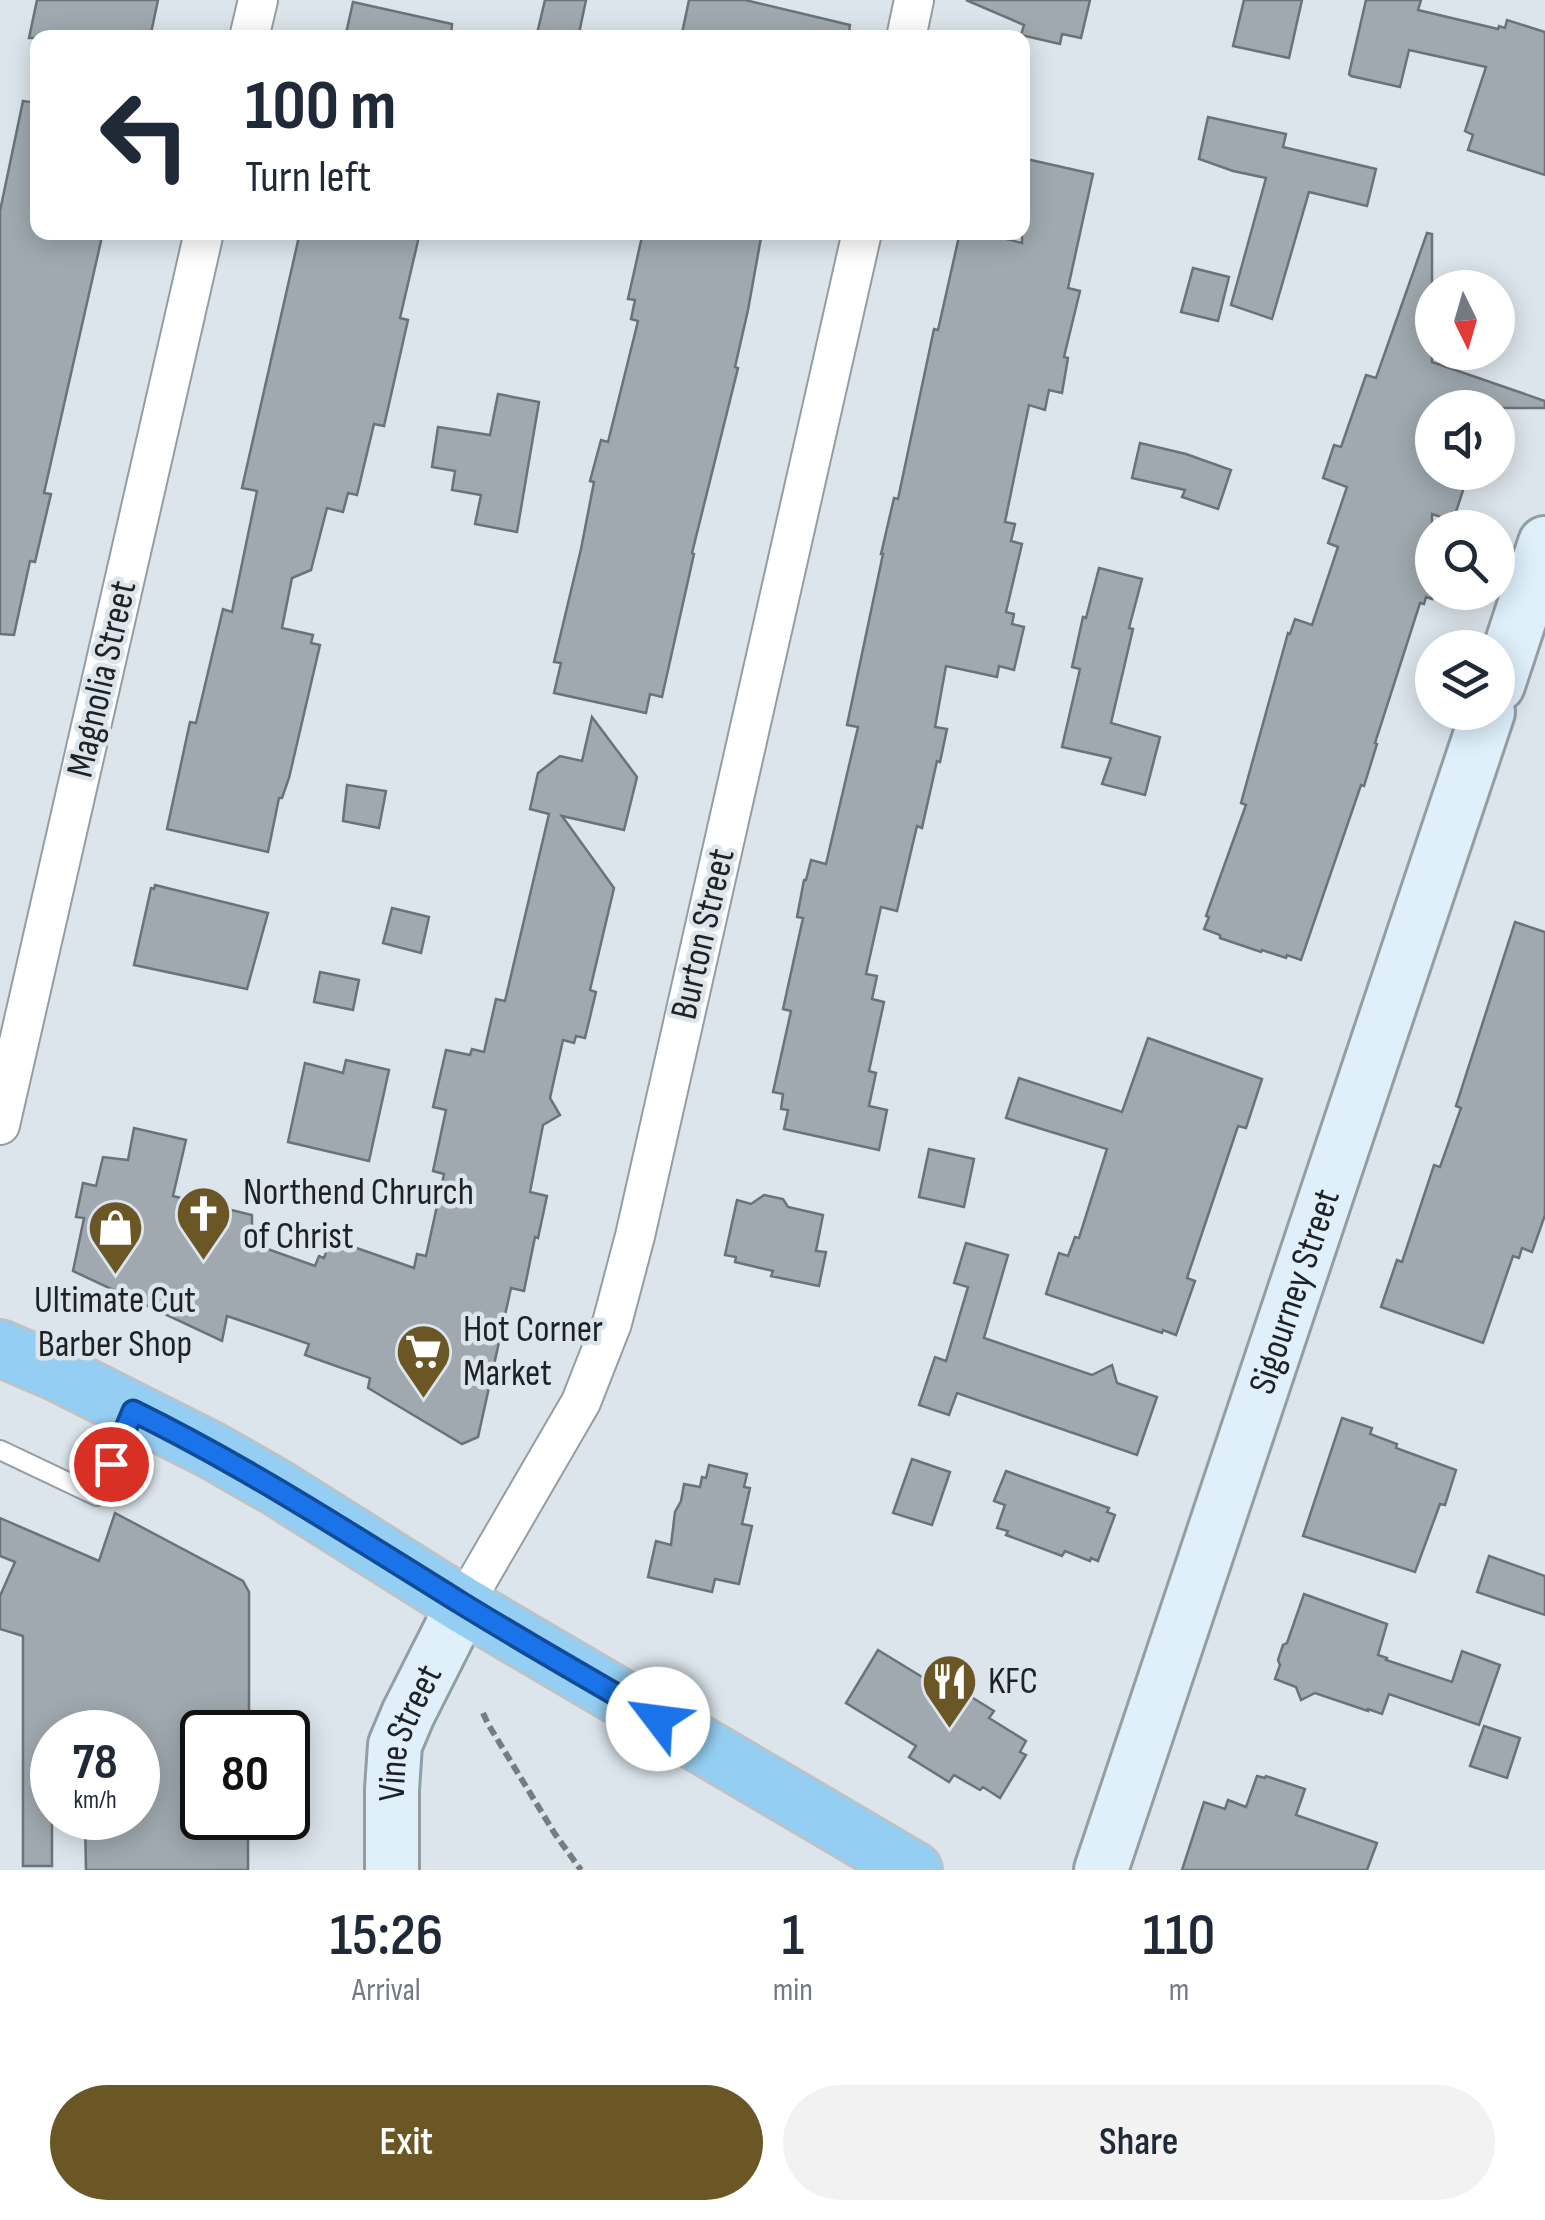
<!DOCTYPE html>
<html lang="en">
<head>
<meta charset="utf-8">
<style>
  :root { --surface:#fff; --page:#f2f2f3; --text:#1f2937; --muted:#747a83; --accent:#6b5726 }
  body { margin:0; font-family:"Sofia Sans Condensed",sans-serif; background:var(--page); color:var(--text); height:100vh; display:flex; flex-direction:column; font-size:38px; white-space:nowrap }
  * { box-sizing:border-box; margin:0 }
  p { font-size:32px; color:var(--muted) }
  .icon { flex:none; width:55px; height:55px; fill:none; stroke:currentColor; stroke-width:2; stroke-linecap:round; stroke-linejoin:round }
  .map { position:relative; height:1870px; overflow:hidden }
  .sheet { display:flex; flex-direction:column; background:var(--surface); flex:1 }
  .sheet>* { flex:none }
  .hud { position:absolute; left:30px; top:30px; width:1000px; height:210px; border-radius:20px; box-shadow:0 5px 25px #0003; background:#fff; color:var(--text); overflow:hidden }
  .needle { width:65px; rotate:175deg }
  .tools { position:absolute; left:1415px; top:270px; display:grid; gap:20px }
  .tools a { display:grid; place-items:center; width:100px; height:100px; border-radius:50%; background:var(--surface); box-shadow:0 5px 25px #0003; font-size:50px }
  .speed { position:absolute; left:30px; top:1710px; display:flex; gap:20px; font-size:50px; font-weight:700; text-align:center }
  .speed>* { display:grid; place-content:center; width:130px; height:130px; border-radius:50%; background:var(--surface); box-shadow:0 5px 25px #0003; line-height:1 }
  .speed small { font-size:25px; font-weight:400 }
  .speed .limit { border:5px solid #111; border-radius:15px; background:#fff; color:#111 }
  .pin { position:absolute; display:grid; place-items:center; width:85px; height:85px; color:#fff; margin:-42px; border:5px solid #fff; border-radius:50%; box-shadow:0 2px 10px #0007 }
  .me { position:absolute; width:110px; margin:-55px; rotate:300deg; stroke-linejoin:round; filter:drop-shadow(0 0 8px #0008) }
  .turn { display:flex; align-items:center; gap:35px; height:210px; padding:0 50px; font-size:45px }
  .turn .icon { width:130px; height:130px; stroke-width:2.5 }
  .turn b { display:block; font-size:70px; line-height:85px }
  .eta { display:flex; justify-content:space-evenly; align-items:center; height:170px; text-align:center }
  .eta b { font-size:60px; font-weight:600; line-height:70px }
  .button { display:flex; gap:20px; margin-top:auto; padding:20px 50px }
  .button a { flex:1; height:115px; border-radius:60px; background:var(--accent); color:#fff; font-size:40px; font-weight:600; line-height:115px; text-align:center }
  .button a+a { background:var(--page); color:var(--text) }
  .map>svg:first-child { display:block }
  .building { fill:#9fa9af; stroke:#6a7379; stroke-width:2.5 }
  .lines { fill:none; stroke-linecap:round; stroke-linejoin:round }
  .lane-casing { stroke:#949da4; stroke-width:22 }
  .street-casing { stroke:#949da4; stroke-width:42 }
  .secondary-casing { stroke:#949da4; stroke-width:58 }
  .highway-casing { stroke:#c0c1c2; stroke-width:60 }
  .path { stroke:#767d81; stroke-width:6; stroke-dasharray:10 5; stroke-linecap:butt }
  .lane { stroke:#fff; stroke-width:18 }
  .street { stroke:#fff; stroke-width:38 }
  .secondary { stroke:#dff0fb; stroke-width:52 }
  .highway { stroke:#94cef2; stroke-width:55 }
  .route-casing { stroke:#114b97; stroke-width:25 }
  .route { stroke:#1a73e8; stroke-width:18 }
  .labels { text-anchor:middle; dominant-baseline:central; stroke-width:9; stroke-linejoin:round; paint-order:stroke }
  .street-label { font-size:38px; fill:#1f2225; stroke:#dbe5eb }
  .poi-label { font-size:38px; fill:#1f2225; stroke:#dbe5eb; text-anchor:start }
</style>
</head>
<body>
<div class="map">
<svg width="1545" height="1870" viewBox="0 0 1545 1870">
  <rect width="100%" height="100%" fill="#dbe5eb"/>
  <g class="building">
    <path d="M37,0h121l-8,38h-121z"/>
    <path d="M545,0h41l-8,38h-42z"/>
    <path d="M689,0h56l105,25 -2,13h-167z"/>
    <path d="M966,0h124l-9,38 -19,-4 -2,10 -39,-9 3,-10z"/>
    <path d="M1244,0h58l-13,58 -56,-12z"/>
    <path d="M1366,0h55l-3,10 80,19 1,-3 6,2 2,-8 38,12v143l-77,-25 5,-15 -8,-4 21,-64 -77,-17 -9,37 -49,-11 -2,-2z"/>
    <path d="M353,2l99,22 -1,14h-106z"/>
    <path d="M23,101l15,2v129h65l-59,261 7,1 -16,68 -5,-1 -16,74 -14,-1v-423z"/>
    <path d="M1208,117l78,17 -3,13 93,22 -9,37 -58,-14 -37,127 -41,-14 35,-127 -33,-7 -34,-12z"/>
    <path d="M1022,158l71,16 -25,114 12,3 -16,66 4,1 -6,35 -13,-3 -4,20 -16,-5 -24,117 10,2 -4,17 11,3 -16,68 8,2 -2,10 12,3 -10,43 -15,-4 -2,11 -51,-11 -11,61 12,2 -7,33 -3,-1 -15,67 -5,-2 -20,85 -16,-4 -15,67 11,2 -5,23 12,3 -15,69 7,2 -7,33 18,4 -8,40 -95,-21 4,-19 -7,-1 2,-15 -10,-2 18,-81 -8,-2 20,-91 -6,-1 7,-37h2l5,-20 15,4 32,-137 -11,-2 36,-171h-2l13,-56 4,1 36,-170 4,1 22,-98h20l42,11z"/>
    <path d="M300,232h120l-20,86 8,2 -24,106 -10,-2 -17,71 -9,-2 -5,19 -16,-4 -16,62 -19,8 -10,50 31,7 -2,8 9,2 -31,133 -7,20h-3l-11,54 -101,-23 23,-107 6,1 27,-114 9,3 25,-121 -15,-3z"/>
    <path d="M643,232h119l-14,78 -13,57 3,1 -46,185 2,1 -32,143 -12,-3 -4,19 -92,-20 7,-30 -7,-1 27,-113 13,-67 -4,-1 11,-41 7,2 30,-121 -7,-2 4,-19 -7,-1z"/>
    <path d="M1427,233l5,1v128l113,39v7h-113v64h37l-16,49 -21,-7v85l-6,-2 -2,7 -4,-1 -45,140 2,1 -13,42 -3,-1 -60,175 -14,-5 -1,3 -24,-8 -1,2 -41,-14v-3l-16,-6 5,-12 -3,-1 40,-111 -5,-2 47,-170 2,1 5,-15 17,6 26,-78 -10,-4 19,-56 -24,-9 11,-33 7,2 25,-72 10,3z"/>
    <path d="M1193,268l36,9 -11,44 -37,-9z"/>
    <path d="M498,394l41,8 -22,130 -42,-8 6,-29 -29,-5 3,-19 -23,-4 6,-40 52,8z"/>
    <path d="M1140,443l46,11 45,16 -13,39 -36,-12 3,-7 -53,-12z"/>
    <path d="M1099,568l43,11 -13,49 4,1 -22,94 49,14 -15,58 -43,-11 9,-26 -49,-11 18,-78 -8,-2 11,-50 3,1z"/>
    <path d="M592,717l45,60 -13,53 -62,-14 52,72 -24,102 6,2 -11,46 -9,-2 -2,7 -11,-3 -13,58 10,17 -17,10 -13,67 17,4 -9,42 -3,-1 -11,54 -13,-3 -33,149 -16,7 -94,-56 2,-10 -65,-23 4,-11 -82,-28 -5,25 -149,-70 11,-53 -8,-1 7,-34 13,3 7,-29 25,3 6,-32 52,12 -13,56 79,19v15l2,1 -3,12 64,23 4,-10 5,2 7,-19 83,29 3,-14 9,2 18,-82 -11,-3 13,-61 -13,-3 13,-57 24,5 2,-6 12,3 12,-53 9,2 44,-187 -19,-5 8,-36 22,-17 22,5z"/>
    <path d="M347,785l39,6 -7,37 -36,-7z"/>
    <path d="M155,885l113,28 -21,76 -113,-24 17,-77 3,1z"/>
    <path d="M392,908l37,9 -8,36 -38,-10z"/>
    <path d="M1515,922l30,10v283l-13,37 -10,-4 -3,10 -6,-2 -30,87 -102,-36 16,-47 5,2 32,-97 6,2 21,-59 -5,-2z"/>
    <path d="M320,972l39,8 -6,30 -39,-8z"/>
    <path d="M1148,1038l114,41 -16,49 -8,-2 -51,152 8,3 -19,54 -13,-5 -1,3 -116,-39 13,-41 9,3 7,-19 4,1 28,-89 -101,-31 13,-40 103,34z"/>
    <path d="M346,1060l43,10 -20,91 -81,-19 17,-79 38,10z"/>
    <path d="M929,1149l45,10 -10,48 -45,-10z"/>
    <path d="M764,1195l19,4 5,8 35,8 -7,36 10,1 -7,34 -48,-10 2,-5 -38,-9 1,-5 -11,-2 12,-55 14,4z"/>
    <path d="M966,1243l42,12 -24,83 108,37 20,-10 5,18 40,14 -20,58 -180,-62 -8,22 -30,-10 16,-48 11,4 22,-74 -14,-4z"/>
    <path d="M1342,1418l30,10 -2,6 27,10 -1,4 60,22 -11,35 -5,-1 -25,68 -112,-36z"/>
    <path d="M912,1459l38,13 -18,53 -39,-12z"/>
    <path d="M709,1465l38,9 -3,13 6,1 -8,36 10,2 -13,58 -24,-5 -3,13 -64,-15 8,-36 15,4 4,-33 6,-11 3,-17 16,3 2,-10 4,1z"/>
    <path d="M1006,1471l103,37 -2,4 8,3 -17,46 -7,-3 -1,3 -25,-10 -3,5 -56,-21 2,-4 -11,-3 8,-23 -11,-4z"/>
    <path d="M115,1513l128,68 6,11v137h-47v89h46v52h-162l-1,-52h53v-87l-86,-1v136h-29v-230l-23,-7v-33l15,-34 -15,-6v-38l99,43z"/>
    <path d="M1489,1556l56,20v39l-68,-23z"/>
    <path d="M1304,1594l83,30 -9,31 9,3 -1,2 66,22 10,-31 38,14 -21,60 -90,-31 -7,20 -14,-5v2l-53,-18 -14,7 -5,-13 -21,-8 5,-14 -2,-5 5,-15 4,-2z"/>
    <path d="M878,1650l72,44 5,-7 39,24 -5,7 37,23 -6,11 6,3 -26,43 -17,-11 -3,3 -26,-15 -5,7 -40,-25 7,-11 -70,-43z"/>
    <path d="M1484,1726l36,12 -13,40 -37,-12z"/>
    <path d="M1257,1776l8,2 1,-2 39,13 -9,26 81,28 -10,27h-185l22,-68 21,7 3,-9 18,7z"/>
  </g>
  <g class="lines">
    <defs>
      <path id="lane" d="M0,1450l97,46 34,-80"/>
      <g id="street">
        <path d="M249,38l9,-38"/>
        <path d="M906,38l8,-38"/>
        <path d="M0,1125l204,-893"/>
        <path d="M463,1605l118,-203 31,-79 23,-87 227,-1004"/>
      </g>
      <g id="secondary">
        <path d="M1498,685l47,-142"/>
        <path id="s1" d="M392,1870v-81l3,-44 13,-31 55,-109"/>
        <path id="s2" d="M1101,1870l387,-1158"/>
      </g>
      <path id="highway" d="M0,1348l58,25 153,77 65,37 187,118 451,265"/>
    </defs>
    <use href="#lane" class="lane-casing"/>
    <use href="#street" class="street-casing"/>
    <use href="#secondary" class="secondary-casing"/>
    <use href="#highway" class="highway-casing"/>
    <path class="path" d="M483,1713l5,11 67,110 26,36"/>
    <use href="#lane" class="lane"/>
    <use href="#street" class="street"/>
    <use href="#secondary" class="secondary"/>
    <use href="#highway" class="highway"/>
  </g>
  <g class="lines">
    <defs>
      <path id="route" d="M111,1464l22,-53c114,56 220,125 328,192 65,40 132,78 197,116"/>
    </defs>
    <use href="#route" class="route-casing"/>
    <use href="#route" class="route"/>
  </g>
  <defs>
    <symbol id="church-pin" viewBox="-11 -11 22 30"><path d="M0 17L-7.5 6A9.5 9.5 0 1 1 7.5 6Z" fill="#6b5726" stroke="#dbe5eb"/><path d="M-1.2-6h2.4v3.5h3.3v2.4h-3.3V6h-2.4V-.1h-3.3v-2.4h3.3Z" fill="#fff"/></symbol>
    <symbol id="shop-pin" viewBox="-11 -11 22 30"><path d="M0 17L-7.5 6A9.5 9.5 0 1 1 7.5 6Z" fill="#6b5726" stroke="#dbe5eb"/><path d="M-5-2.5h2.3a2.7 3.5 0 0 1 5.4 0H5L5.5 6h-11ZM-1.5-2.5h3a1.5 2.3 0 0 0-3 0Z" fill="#fff"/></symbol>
    <symbol id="supermarket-pin" viewBox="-11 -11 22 30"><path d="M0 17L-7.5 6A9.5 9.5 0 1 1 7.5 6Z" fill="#6b5726" stroke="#dbe5eb"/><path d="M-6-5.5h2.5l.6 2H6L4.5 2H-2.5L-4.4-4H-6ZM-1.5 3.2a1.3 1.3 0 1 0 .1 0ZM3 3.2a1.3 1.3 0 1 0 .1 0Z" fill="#fff"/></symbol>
    <symbol id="restaurant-pin" viewBox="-11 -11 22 30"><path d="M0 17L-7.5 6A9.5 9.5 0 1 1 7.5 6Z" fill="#6b5726" stroke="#dbe5eb"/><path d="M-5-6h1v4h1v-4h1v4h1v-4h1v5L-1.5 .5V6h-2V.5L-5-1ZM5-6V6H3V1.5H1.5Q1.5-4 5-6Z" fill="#fff"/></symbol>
  </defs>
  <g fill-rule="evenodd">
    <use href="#church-pin" x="172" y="1182" width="63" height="86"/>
    <use href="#shop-pin" x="84" y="1196" width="63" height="86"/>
    <use href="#supermarket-pin" x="392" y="1320" width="63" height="86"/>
    <use href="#restaurant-pin" x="918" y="1650" width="63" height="86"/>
  </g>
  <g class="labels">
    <g class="street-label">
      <text transform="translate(102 679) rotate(-77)">Magnolia Street</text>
      <text transform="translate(703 934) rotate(-77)">Burton Street</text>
      <text stroke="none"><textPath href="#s2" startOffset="610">Sigourney Street</textPath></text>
      <text stroke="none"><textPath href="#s1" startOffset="140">Vine Street</textPath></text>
    </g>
    <g class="poi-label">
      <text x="243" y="1192">Northend Chrurch<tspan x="243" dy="44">of Christ</tspan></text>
      <text x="115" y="1300" text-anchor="middle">Ultimate Cut<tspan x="115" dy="44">Barber Shop</tspan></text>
      <text x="463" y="1329">Hot Corner<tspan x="463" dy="44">Market</tspan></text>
      <text x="988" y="1681">KFC</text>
    </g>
  </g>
</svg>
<div class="tools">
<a><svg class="needle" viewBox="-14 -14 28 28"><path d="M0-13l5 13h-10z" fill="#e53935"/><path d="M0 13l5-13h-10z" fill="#747a83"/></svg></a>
<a><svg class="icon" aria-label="sound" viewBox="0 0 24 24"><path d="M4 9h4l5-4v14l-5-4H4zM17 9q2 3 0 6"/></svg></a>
<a><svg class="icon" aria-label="search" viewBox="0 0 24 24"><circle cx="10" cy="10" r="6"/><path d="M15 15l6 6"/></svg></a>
<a><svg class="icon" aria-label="layers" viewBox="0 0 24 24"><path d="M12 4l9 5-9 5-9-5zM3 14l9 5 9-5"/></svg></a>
</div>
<div class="speed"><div>78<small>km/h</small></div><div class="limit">80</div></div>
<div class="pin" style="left:111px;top:1464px;background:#d93025"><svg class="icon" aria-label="arrive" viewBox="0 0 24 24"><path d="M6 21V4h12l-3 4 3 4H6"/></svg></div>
<svg class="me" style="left:658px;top:1719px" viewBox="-20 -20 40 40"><circle r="19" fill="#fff"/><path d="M0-13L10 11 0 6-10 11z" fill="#1a73e8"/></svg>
<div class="hud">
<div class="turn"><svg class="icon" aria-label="left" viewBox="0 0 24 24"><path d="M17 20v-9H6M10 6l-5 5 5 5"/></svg><div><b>100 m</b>Turn left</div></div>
</div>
</div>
<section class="sheet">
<div class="eta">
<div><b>15:26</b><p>Arrival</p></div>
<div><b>1</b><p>min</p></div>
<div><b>110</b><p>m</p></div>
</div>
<div class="button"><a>Exit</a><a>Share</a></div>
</section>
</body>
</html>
